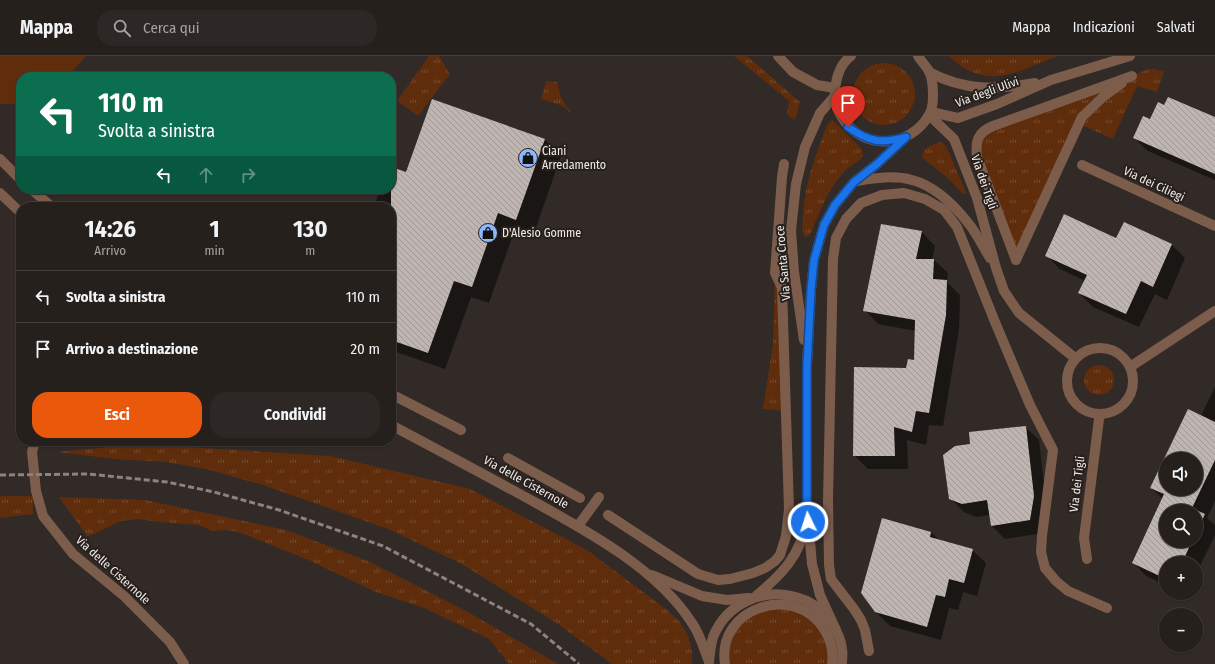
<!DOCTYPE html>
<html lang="it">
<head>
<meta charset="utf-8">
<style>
  :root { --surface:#25201c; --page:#2d2825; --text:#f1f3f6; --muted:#a3a3a3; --line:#423e3b; --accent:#ea580c }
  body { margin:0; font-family:"Fira Sans Condensed",sans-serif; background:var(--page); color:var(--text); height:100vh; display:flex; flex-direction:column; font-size:15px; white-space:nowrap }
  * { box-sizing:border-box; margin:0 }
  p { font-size:13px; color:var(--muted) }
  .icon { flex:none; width:22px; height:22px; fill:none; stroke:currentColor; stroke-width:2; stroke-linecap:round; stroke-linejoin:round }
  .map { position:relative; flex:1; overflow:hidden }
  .sheet { position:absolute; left:16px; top:146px; width:380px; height:244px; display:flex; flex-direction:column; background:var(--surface); border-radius:16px; box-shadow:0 1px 3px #0004,0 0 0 1px var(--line) }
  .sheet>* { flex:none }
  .banner { position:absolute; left:16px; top:16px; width:380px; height:122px; border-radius:16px; box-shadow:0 1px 3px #0004,0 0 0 1px var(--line); background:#0b6e4f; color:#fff; overflow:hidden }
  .fabs { position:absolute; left:1159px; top:396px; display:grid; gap:8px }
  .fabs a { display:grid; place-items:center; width:44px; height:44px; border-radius:50%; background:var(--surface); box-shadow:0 1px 3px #0004,0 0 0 1px var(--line); font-size:20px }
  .pin { position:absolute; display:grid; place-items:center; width:34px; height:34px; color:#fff; margin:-41px -17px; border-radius:50% 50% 50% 0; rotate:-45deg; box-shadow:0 0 4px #0007 }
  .pin .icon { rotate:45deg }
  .me { position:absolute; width:44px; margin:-22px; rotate:356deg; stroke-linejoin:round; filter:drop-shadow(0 0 3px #0008) }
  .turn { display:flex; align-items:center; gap:14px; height:84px; padding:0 16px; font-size:18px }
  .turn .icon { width:52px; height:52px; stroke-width:2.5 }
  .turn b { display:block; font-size:28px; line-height:34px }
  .lanes { display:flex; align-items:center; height:38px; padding:0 16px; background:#0003; justify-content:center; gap:20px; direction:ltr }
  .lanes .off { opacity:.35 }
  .eta { display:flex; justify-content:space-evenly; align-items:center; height:68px; text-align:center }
  .eta b { font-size:24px; font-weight:700; line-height:28px }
  .action { display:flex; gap:8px; margin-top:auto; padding:8px 16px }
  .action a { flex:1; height:46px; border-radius:16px; background:var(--accent); color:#fff; font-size:16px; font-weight:700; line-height:46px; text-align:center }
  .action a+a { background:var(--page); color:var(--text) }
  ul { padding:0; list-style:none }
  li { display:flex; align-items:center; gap:12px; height:52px; padding:0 16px; border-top:1px solid var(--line) }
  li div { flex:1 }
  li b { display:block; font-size:15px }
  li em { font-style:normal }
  header { display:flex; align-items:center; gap:24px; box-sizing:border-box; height:56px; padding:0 20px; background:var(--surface); border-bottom:1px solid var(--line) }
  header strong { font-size:19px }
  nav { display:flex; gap:22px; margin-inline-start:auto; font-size:14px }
  .search { width:280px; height:36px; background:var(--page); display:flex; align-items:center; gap:10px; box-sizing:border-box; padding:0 14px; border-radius:16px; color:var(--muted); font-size:15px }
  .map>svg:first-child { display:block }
  .grass { fill:url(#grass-tufts) }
  .pitch { fill:#5f2d0c }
  .shadow { fill:#0007; fill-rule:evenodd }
  .building { fill:url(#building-back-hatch); fill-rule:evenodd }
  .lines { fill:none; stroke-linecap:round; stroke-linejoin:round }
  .minor { stroke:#7c5d4c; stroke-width:10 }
  .rail { stroke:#8a8481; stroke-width:3; stroke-dasharray:6 3; stroke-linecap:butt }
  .route-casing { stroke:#114b97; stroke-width:10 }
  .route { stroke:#1a73e8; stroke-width:7 }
  .labels { text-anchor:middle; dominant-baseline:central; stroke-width:4; stroke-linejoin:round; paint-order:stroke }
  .street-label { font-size:12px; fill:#f0ebe9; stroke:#27201c }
  .poi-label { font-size:12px; fill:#f0ebe9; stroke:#27201c; text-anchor:start }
</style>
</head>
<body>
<header>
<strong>Mappa</strong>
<div class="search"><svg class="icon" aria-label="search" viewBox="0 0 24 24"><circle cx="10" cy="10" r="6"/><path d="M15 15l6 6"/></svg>Cerca qui</div>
<nav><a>Mappa</a><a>Indicazioni</a><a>Salvati</a></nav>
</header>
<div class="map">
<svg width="1215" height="608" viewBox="0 0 1215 608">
  <defs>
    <pattern id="grass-tufts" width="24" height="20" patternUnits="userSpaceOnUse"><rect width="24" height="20" fill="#5f2d0c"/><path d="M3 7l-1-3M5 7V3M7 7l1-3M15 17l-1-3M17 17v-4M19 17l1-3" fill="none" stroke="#764c2f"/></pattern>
    <pattern id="building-back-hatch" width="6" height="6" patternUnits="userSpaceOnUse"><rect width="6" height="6" fill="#beb5b0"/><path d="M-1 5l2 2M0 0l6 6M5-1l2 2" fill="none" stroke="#a09996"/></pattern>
  </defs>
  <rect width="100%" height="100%" fill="#312a26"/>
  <g class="grass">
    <path d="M429,0h10l11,18 -32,42 -21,-15z"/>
    <path d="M734,0h13l53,46 -5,18 -6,-3 -2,-3 2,-13z"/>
    <path d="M949,0h109c-42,15 -70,37 -109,0z"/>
    <circle cx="884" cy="38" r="31"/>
    <path d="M1153,13l11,2 -7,21 -20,-6 -24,53 -34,-15 -63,136 -39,-103 2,-20 167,-67z"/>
    <path d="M546,25l11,1 4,16 10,15 -8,-7 -22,-7z"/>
    <path d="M832,64l30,29 1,8c-5,5 -12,8 -17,13 -19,20 -25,40 -36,65l-5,2 -1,-1c-3,-7 -1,-14 -1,-22 2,-32 13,-60 24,-89z"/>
    <path d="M941,86l5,4 20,46v2h-3l-13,-14 -26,-21 -2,-3c1,-9 11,-12 19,-14z"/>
    <path d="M775,217l7,15 4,123 -23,-2 10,-66z"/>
    <circle cx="1099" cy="324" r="15"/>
    <path d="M140,388l191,12 139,33 117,61 80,60 12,11 9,14 4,16v13h-80l-54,-40 -98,-61 -72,-34 -128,-45 -54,-15 -40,-7 -51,-3 -58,-7z"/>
    <path d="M0,440h33v18l-33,4z"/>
    <path d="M59,441l86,3 141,30 82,31 100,51 90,52h-49l-20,-25 -14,-7 -24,-11 -27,-13 -48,-16 -68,-32 -69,-28 -13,-2 -13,1 -15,-6 -39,-3 -21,-3 -17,2 -29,14 -5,1z"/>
    <path d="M787,548l32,17 13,43h-107l2,-25 24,-28z"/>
  </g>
  <path class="pitch" d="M0,0h86l-19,21h-46v27h-21z"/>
  <g class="shadow">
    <path d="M1165,50l50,12v62l-67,-29 -14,-13z"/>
    <path d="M544,83l17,17 -28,80 -18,-7 -26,74 -18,-6 -26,72 -54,-19v-143h-17l6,-18h11v-21l16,5z"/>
    <path d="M1124,167l48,22 13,13 -18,42 -12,-6 -16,33 -46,-20 -14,-14 6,-12 -25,-12 -14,-14 71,-16z"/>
    <path d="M922,176l13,14 -3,14h2l14,13 -1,9 13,13 -1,34 -16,97 -14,-1 -3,20 -19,-5 1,29h-40l-14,-14 53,-86 7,-7 2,-31 -38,-7 -13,-14z"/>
    <path d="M1215,331v114l-8,17 8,7v10l-19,39v-11h-30v22l-20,-9 -13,-14 30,-63 -12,-11 38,-78 12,6zM1166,403h30v30h-30zM1166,455h30v30h-30z"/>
    <path d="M1025,371l14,13 8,70 -4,23 -38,6 -14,-14 -1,-10 -14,2 -12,-5 -14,-14 21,-53z"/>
    <path d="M931,476l8,8 33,10 14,13 -9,33 -14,-4 -5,18 -9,-2 -8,32 -51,-14 -14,-14z"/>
  </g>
  <g class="building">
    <path d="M1168,41l47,20v57l-82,-36 10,-22 7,3 8,-17 6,3z"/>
    <path d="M432,43l113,40 -29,81 -18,-7 -26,74 -18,-6 -26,72 -37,-13v-173l15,5z"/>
    <path d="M1064,158l52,24 8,-16 48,22 -19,43 -12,-6 -15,33 -48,-21 9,-18 -42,-19z"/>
    <path d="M881,168l41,7 -6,28h18l-1,20 14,1 -1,35 -17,98 -13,-2 -4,21 -18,-5 1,29h-42l1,-89 52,1 2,-9 6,1 1,-40 -52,-9z"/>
    <path d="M1188,353l27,13v38l-23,48 13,6 -9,19v-22h-30v30h26l-10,22h-16v16l-34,-16 32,-69 -14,-6zM1166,403h30v30h-30z"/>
    <path d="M1026,370l8,70 -4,24 -39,6 -4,-26 -25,4 -13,-5 -6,-44 12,-9 15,-2 -1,-12z"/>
    <path d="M882,462l49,14 -1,5 43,12 -9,34 -15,-4 -4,18 -9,-2 -9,32 -52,-15 -14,-19z"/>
  </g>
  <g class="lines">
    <g class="minor">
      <path d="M778,0l15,16 24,13 18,3"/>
      <path d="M851,0c-11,8 -15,22 -16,35 -1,10 2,20 8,28 21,32 67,29 86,-4 4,-6 4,-14 4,-20 0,-8 -1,-18 -4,-24 -3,-5 -8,-10 -11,-15"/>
      <path d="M929,16c35,19 68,18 106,11"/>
      <path d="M931,56l27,6 39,-14 54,-24 79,-24"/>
      <path d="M929,59l25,24 23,59 19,70 8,23 15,22 56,45"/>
      <path d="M0,103l21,21"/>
      <path d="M1082,109l133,61"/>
      <path d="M857,125c18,-3 37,-6 55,-1 23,6 43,26 57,44 8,10 14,23 21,34"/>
      <path d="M31,133l21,18"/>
      <path d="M0,137l21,20"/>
      <path d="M1016,204l-39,-103c-2,-16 1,-25 16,-31l139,-50"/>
      <path d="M1016,204l66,-143 22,-21 18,-13"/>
      <path d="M804,284l-10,-68 -3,-42 5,-46 9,-37 15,-34 14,-16"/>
      <circle cx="1100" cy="325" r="33"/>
      <path d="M1130,311l85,-56"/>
      <path d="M391,338l70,36"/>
      <path d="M391,369c49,26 98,52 147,79 53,29 120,66 154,119 8,11 12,26 17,39"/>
      <path d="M35,385l-3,11 4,39 7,25 30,38 51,42 46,46 14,22"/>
      <path d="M508,402l72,40"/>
      <path d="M608,459l90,59 20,6 12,-1 23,-6 12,-5 10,-7 5,-6 6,-19 3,-27 -7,-221 -7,-15 7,-96 2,-13"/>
      <path d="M578,470l21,-29"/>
      <path d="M1087,503l-3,-21 15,-119 2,-5"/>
      <path d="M652,519l50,21 25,4 22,-2"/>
      <path d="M756,540c24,-20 46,-41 49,-74"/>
      <path d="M836,574l-16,-35 -8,-31 -5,-56v-143l4,-75 3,-30 10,-35 11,-20 19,-23 23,-18 29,-27"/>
      <path d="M869,595l-4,-21 -4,-10 -7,-11 -23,-30 -2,-14 -1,-65 5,-241 3,-21 10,-19 15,-16 21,-8 22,-2 21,6 19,11 13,17 38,95 35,83 23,45 -11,86 -1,16 4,16 11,13 12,10 39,17"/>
      <path d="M709,605c1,-8 2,-17 4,-24 14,-34 49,-49 83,-40 3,2 8,2 11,4 10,5 16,12 23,20 6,8 11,18 12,28 1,4 0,10 0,15"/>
      <path d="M725,608c-9,-56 69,-82 99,-35 7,11 10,22 8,35"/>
    </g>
    <path class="rail" d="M0,419l88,-1 79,8 47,10 65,18 104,36 148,78 48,40"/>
  </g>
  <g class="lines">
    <defs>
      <path id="route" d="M808,466l-1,-14v-143l4,-75 3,-30 10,-35 11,-20 19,-23 23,-18 29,-27c-25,7 -37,5 -58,-10"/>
    </defs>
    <use href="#route" class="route-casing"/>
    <use href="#route" class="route"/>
  </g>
  <defs>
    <symbol id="shop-disc" viewBox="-11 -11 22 22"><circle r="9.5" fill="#8eb8fd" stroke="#27201c"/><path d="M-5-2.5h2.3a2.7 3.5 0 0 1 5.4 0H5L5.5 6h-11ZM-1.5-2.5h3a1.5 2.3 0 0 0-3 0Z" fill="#111"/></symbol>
  </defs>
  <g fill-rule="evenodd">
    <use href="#shop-disc" x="517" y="91" width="22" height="22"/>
    <use href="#shop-disc" x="477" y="166" width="22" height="22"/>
  </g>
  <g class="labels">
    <g class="street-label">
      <text transform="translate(987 36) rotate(-20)">Via degli Ulivi</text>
      <text transform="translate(984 126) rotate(71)">Via dei Tigli</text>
      <text transform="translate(1154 128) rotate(25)">Via dei Ciliegi</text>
      <text transform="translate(783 207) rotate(-95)">Via Santa Croce</text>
      <text transform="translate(526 426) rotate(29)">Via delle Cisternole</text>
      <text transform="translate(1077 428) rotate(-83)">Via dei Tigli</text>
      <text transform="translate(113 514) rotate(42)">Via delle Cisternole</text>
    </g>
    <g class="poi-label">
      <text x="542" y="95">Ciani<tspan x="542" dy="14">Arredamento</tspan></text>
      <text x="502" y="177">D'Alesio Gomme</text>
    </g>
  </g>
</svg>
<div class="fabs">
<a><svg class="icon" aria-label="sound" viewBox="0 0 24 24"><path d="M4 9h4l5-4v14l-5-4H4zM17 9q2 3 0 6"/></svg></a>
<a><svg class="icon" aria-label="search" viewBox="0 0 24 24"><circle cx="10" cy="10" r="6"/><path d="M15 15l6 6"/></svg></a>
<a>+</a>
<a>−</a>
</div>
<div class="pin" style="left:848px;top:71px;background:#d93025"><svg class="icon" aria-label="arrive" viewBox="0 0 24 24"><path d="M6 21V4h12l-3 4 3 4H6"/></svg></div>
<svg class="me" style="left:808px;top:466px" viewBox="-20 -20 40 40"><circle r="17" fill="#1a73e8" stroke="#fff" stroke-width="3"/><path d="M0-11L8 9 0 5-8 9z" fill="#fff"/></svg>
<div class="banner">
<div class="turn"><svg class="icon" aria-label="left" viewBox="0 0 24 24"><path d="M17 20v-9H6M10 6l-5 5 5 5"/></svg><div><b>110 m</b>Svolta a sinistra</div></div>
<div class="lanes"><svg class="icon" aria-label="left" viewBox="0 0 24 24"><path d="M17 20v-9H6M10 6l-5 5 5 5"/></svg><svg class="icon off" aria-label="ahead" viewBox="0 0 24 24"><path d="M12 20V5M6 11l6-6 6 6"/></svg><svg class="icon off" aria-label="right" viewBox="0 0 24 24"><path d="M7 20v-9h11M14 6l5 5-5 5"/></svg></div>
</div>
<section class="sheet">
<div class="eta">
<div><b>14:26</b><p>Arrivo</p></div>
<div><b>1</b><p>min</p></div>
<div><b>130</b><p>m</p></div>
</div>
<ul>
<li><svg class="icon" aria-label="left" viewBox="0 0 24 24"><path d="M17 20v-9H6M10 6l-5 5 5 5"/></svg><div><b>Svolta a sinistra</b></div><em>110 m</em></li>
<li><svg class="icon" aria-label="arrive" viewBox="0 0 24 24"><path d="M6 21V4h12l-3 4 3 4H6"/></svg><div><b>Arrivo a destinazione</b></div><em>20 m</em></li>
</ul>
<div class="action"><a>Esci</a><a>Condividi</a></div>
</section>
</div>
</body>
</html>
